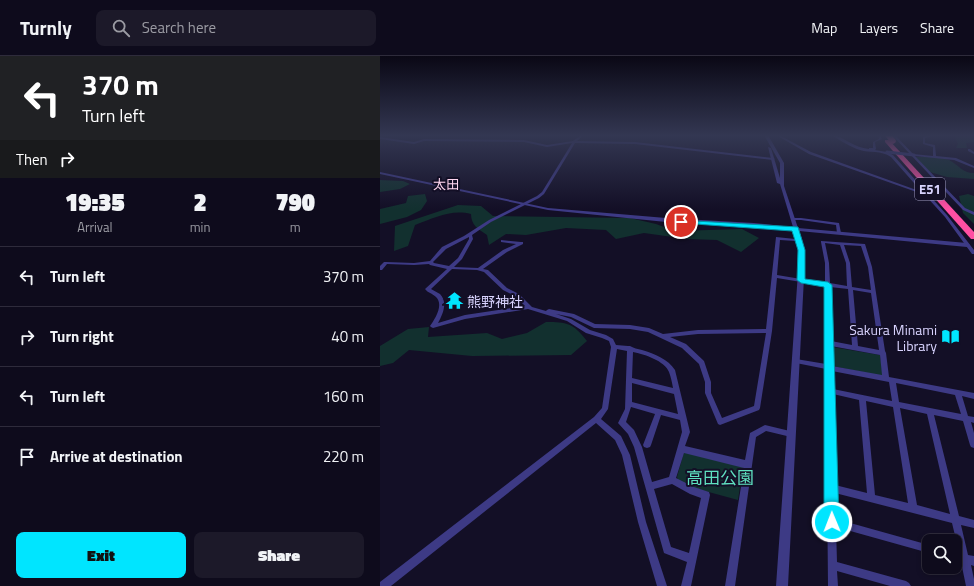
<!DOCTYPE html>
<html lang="en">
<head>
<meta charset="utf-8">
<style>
  :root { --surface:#0e0b1c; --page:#1c1929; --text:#f1f3f6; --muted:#9b9ba3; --line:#2e2b3b; --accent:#00e5ff }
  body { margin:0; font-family:"Titillium Web","Noto Sans JP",sans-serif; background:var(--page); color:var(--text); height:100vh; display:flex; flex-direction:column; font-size:15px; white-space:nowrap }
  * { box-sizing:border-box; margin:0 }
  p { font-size:13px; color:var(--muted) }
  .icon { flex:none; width:22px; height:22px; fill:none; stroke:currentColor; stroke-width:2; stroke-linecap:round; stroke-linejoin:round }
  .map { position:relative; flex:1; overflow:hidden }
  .side { display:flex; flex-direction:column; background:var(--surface); width:380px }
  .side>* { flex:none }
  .banner { background:#202124; color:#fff; overflow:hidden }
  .buttons { position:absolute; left:542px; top:478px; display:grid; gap:8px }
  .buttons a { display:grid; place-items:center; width:40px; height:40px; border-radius:8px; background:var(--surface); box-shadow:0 2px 6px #0003,0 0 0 1px var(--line); font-size:20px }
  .pin { position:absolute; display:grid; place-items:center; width:34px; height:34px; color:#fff; margin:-17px; border:2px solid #fff; border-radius:50%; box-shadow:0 1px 4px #0007 }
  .me { position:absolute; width:44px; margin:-22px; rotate:359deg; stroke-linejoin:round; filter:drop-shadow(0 0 3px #0008) }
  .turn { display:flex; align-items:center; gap:14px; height:84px; padding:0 16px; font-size:18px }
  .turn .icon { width:52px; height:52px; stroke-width:2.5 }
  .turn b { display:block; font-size:28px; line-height:34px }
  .then { display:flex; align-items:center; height:38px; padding:0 16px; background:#0003; gap:8px; font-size:15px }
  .eta { display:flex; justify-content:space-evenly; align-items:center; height:68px; text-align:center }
  .eta b { font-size:24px; font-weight:800; line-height:28px }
  .primary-button { display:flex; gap:8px; margin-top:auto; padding:8px 16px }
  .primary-button a { flex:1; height:46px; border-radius:8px; background:var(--accent); color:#111; font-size:16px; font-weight:800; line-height:46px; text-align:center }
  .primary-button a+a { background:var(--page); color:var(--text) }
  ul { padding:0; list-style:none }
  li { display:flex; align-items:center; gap:12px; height:60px; padding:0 16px; border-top:1px solid var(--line) }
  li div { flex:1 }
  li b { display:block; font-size:15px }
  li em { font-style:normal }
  header { display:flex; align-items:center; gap:24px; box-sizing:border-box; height:56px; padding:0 20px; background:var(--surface); border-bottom:1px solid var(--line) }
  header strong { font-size:19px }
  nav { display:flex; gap:22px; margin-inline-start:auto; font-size:14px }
  .search { width:280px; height:36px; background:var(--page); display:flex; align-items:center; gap:10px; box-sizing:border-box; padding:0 14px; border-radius:8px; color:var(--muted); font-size:15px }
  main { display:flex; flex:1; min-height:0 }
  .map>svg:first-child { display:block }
  .green { fill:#12302f }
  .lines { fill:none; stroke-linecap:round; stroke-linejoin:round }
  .minor { fill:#3d3a85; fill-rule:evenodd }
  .tertiary { fill:#3d3a85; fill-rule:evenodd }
  .motorway { fill:#ff4fa3; fill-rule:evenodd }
  .minor-bridge { stroke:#3d3a85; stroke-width:3 }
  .motorway-bridge { stroke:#ff4fa3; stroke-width:5.5 }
  .route { fill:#00e5ff; stroke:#0095a6 }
  .labels { text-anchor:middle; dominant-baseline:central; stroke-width:4; stroke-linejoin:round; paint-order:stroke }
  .far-quarter-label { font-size:13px; fill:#ffd6f0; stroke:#130f26 }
  .shield { fill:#130f26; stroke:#9e99be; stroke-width:1 }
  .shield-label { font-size:13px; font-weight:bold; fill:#d9d4ff }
  .poi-label { font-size:14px; fill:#d9d4ff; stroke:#130f26; text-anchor:start }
  .near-park-label { font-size:17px; fill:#5fe0c0; stroke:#130f26 }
</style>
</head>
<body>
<header>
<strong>Turnly</strong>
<div class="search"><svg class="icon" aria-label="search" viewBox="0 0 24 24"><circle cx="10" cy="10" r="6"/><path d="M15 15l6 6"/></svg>Search here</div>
<nav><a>Map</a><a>Layers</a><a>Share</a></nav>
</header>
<main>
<section class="side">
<div class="banner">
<div class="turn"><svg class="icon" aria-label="left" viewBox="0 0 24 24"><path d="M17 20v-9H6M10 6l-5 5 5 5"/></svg><div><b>370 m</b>Turn left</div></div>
<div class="then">Then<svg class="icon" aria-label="right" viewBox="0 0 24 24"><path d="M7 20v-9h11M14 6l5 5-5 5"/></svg></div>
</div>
<div class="eta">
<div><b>19:35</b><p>Arrival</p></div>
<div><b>2</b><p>min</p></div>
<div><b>790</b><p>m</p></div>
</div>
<ul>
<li><svg class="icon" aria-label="left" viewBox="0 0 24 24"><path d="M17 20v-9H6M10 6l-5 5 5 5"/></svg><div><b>Turn left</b></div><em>370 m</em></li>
<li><svg class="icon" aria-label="right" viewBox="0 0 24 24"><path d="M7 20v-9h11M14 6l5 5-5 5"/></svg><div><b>Turn right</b></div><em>40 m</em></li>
<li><svg class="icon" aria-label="left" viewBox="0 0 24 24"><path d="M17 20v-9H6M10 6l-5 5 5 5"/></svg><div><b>Turn left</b></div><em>160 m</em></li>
<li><svg class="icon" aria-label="arrive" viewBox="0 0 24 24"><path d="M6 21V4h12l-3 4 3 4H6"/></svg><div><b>Arrive at destination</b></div><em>220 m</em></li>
</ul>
<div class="primary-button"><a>Exit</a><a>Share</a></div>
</section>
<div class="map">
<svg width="594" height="530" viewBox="0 0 594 530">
  <rect width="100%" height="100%" fill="#130f26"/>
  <g class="green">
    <path d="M574,79h20v7l-8,1 1,5h-11l2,-4z"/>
    <path d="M534,101c11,0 25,-1 35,3 10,5 13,13 25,13v6l-27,-2 -17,-5z"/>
    <path d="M0,124l23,1 7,3 -10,5 -20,3z"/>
    <path d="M45,138l2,7 -6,9 -14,7 -27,7v-15l26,-6 2,-7z"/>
    <path d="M588,138l6,2v28l-11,-11 -4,-17z"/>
    <path d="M78,149l23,1 12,10 137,2 26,6 19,7 67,-2 17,9 -18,14 -24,-12 -30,-1 -43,-6 -28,6 -10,-9 -40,-2 -40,7 -20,-1 -17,11 -2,-10c-9,-6 -16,-10 -16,-21 -20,-5 -37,4 -56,11l-7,21 -14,5 1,-25z"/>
    <path d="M166,266c21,0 27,1 41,19l-16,14 -99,1 -63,-6 -16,13 -13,3v-20l28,-17 21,-2 -1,10 59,-4 15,6 25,-6z"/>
    <path d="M452,291l48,8 3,21 -51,-10z"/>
    <path d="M304,396l59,15 -5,33 -44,-12 -16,-8 -1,-3z"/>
  </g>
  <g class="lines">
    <g class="minor">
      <path d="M201,79h3l-7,6 58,1 138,16 2,1 -2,1 -138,-16 -60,-1 -31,51 -5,4 -48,24 -19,13 1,4 -11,20 -8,8 24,1 25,-18 13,-6 -15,-2v-2l20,2h2v2l-16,8 -24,17 5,1 19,18 12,6 13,13 14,4 1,-1 2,-1 25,5 21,10 35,1 19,3 14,6 35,-4 68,-1 10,-92 19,2 2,1 -2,1 -15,-1 -3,35 48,8v-20l-4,-21v-1l44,3 7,23 13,84 1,2 3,24 85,16v6l-12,-3 6,20 6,1v6l-3,-1 3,11v15l-3,-1 -1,-2 -7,-24 -29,-6 25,101 15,4v8l-13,-3 7,30 6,1v10l-3,-1 3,14v7h-8l-5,-24 -6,-2v-8h4l-7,-29 -117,-30 1,26 93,26v8l-93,-26 1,35 69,19 3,2 2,3h-21l-53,-15 1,15h-10l-2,-217 -30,-6h-2l-1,-2 1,-2h2l30,5 -1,-78 -48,-8 -5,53 -12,77 -1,2 -39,15 -2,-1 -13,-31v-11l-6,-18 -17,-16 -34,-16 -18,-3 -36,-1 -23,-11 -15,-3 15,5 19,11 16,5 7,4 3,6 12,1h2c3,2 8,3 12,4 13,4 26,9 33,20l15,62 -5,14 60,14 5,-27 15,-8 29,7 1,2 -1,2 -3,1 -25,-6 -10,6 -21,149h-10l19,-118 -60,-15 -8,25 18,9 15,5 1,3 -19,91h-10l6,-24 -23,-9 -30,-106 -6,-13 -10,-11 7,-14 2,-58 -10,-2 -9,60 -7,10 20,17 9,19 16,67 21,64h-10l-19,-64 -16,-67 -7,-15 -19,-17 -205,163h-11v-4l214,-165 8,-9 9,-61 -2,-6 -7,-3 -16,-5 -19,-12 -39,-12 -63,10 -32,9 -2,-1 -1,-1c5,-7 14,-21 6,-29 -4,-4 -8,-4 -11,-8l22,-20 -17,-4 -1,-1 -15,1 -27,-1 -5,6h-2v-4l4,-4h2l28,1 16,-2 12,-14 22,-11 25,-16 48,-24 5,-4 30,-49 -25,4 -23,-5 -100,-1 -10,3 -34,-5v-2l34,5 10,-3 100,1 23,5 26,-4zM89,181v2l-11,19 -9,8 -15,-3 -1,-1 13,-13zM445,187l15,2 6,18 1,23 -17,-3 -1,-20zM464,189l17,1 7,21 3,23 -19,-3 -2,-24zM72,213l25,1 7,2 19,18 12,6 10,10 -60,9 -27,8c5,-9 10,-21 2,-29 -3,-2 -6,-3 -9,-5zM450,231l18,2 4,56 -21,-4zM473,234l18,3 8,57 -21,-4zM386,277l-12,73 -32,12 -11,-25v-11l-7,-21 -18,-17 -16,-7 28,-3zM451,290l49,9 2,20 -50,-9zM253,296c11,2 32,9 36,20 2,5 3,11 4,16l-41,-10zM452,315l57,11 3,19 -59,-12zM252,327l42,11 4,20 -46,-12zM516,327l59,12 6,19 -62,-12zM453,338l26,6 8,93 -32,-8zM486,345l27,6 15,96 -33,-8zM251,351l24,7 -12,31 1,2 3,1 3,-1 1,-2 10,-30 19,5 2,12 -13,45 -17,5 -10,-35 -8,-17 -8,-8zM520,352l27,6 23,100 -33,-9zM292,428l18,10 11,4 -12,55 -18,-6 -17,-58z"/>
      <path d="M396,79h3l32,17 111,40 -31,-35c-10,-7 -21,-4 -31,-7 -10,-3 -20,-10 -29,-15 11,0 23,13 38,14v-1h4v-6l6,-3 -1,-4h2l2,4 -7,3 1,7 -1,1 12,2 6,3 54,60 27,35v4h-2l-27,-37 -20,-22 -116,-41z"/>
      <path d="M512,79h3l18,19 20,2v-9l-10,-3v-7l7,-2h19l-1,1h-15l-8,2v5l10,2 1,11 20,2 18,8v2l-20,-8 -39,-4 50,52 9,4v3l-11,-5z"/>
      <path d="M588,93h2l4,3v2l-6,-3z"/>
      <path d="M411,162h10l38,5 2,10 -2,1 -2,-1 -1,-8 -35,-5h-10z"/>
    </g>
    <path class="tertiary" d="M384,79h4l16,28v23l14,42 169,15 3,2 -3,2 -168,-16 3,8 3,19 -17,328h-12l23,-328 -3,-19 -2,-9 -40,-3 -88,-5 -118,-12 -168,-36v-2l168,36 118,10 88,5 39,4 -13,-43 -3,-1 -9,-36 3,1 9,30v-15z"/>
    <path class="motorway" d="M505,84h4l85,92v7h-3l-86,-97z"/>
    <path class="minor-bridge" d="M507,96l27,3"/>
    <path class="motorway-bridge" d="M508,79l5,6"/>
  </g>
  <linearGradient id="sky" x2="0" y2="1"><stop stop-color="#0a0815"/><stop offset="0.52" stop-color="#333752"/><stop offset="1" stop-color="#333752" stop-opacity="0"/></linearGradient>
  <rect width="594" height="153" fill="url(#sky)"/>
  <path class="route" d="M298,164l120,7 7,23v29l23,3 4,3 7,237 -3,5 -4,2 -5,-2 -3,-5v-235l-23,-4 -4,-3 1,-30 -6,-19 -111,-8h-3z"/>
  <defs>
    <symbol id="temple-bare" viewBox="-9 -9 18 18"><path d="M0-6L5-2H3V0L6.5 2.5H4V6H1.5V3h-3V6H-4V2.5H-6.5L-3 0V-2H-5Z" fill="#00e5ff" stroke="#130f26" stroke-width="2.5" paint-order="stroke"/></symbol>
    <symbol id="library-bare" viewBox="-9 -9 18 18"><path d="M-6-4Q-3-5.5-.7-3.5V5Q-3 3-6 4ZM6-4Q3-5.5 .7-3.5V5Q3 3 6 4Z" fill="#00e5ff" stroke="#130f26" stroke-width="2.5" paint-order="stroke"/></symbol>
  </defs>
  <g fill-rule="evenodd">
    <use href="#temple-bare" x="62" y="232" width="25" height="25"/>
    <use href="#library-bare" x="558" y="268" width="25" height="25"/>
  </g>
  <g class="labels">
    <g class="far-quarter-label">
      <text x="66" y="128">太田</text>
    </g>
    <rect class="shield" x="535" y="122" width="30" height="22" rx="3"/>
    <g class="shield-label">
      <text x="550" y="133">E51</text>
    </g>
    <g class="poi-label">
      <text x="87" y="245">熊野神社</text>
      <text x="557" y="273" text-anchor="end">Sakura Minami<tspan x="557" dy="16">Library</tspan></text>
    </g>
    <g class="near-park-label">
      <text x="340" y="422">高田公園</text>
    </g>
  </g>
</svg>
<div class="buttons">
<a><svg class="icon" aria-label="search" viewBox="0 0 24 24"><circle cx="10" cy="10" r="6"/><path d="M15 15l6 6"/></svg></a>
</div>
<div class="pin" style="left:301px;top:166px;background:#d93025"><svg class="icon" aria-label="arrive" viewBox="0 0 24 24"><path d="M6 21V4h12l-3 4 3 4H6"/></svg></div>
<svg class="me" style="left:452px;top:466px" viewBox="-20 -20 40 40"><circle r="17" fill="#00e5ff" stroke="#fff" stroke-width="3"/><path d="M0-11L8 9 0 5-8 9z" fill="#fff"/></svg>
</div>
</main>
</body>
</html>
